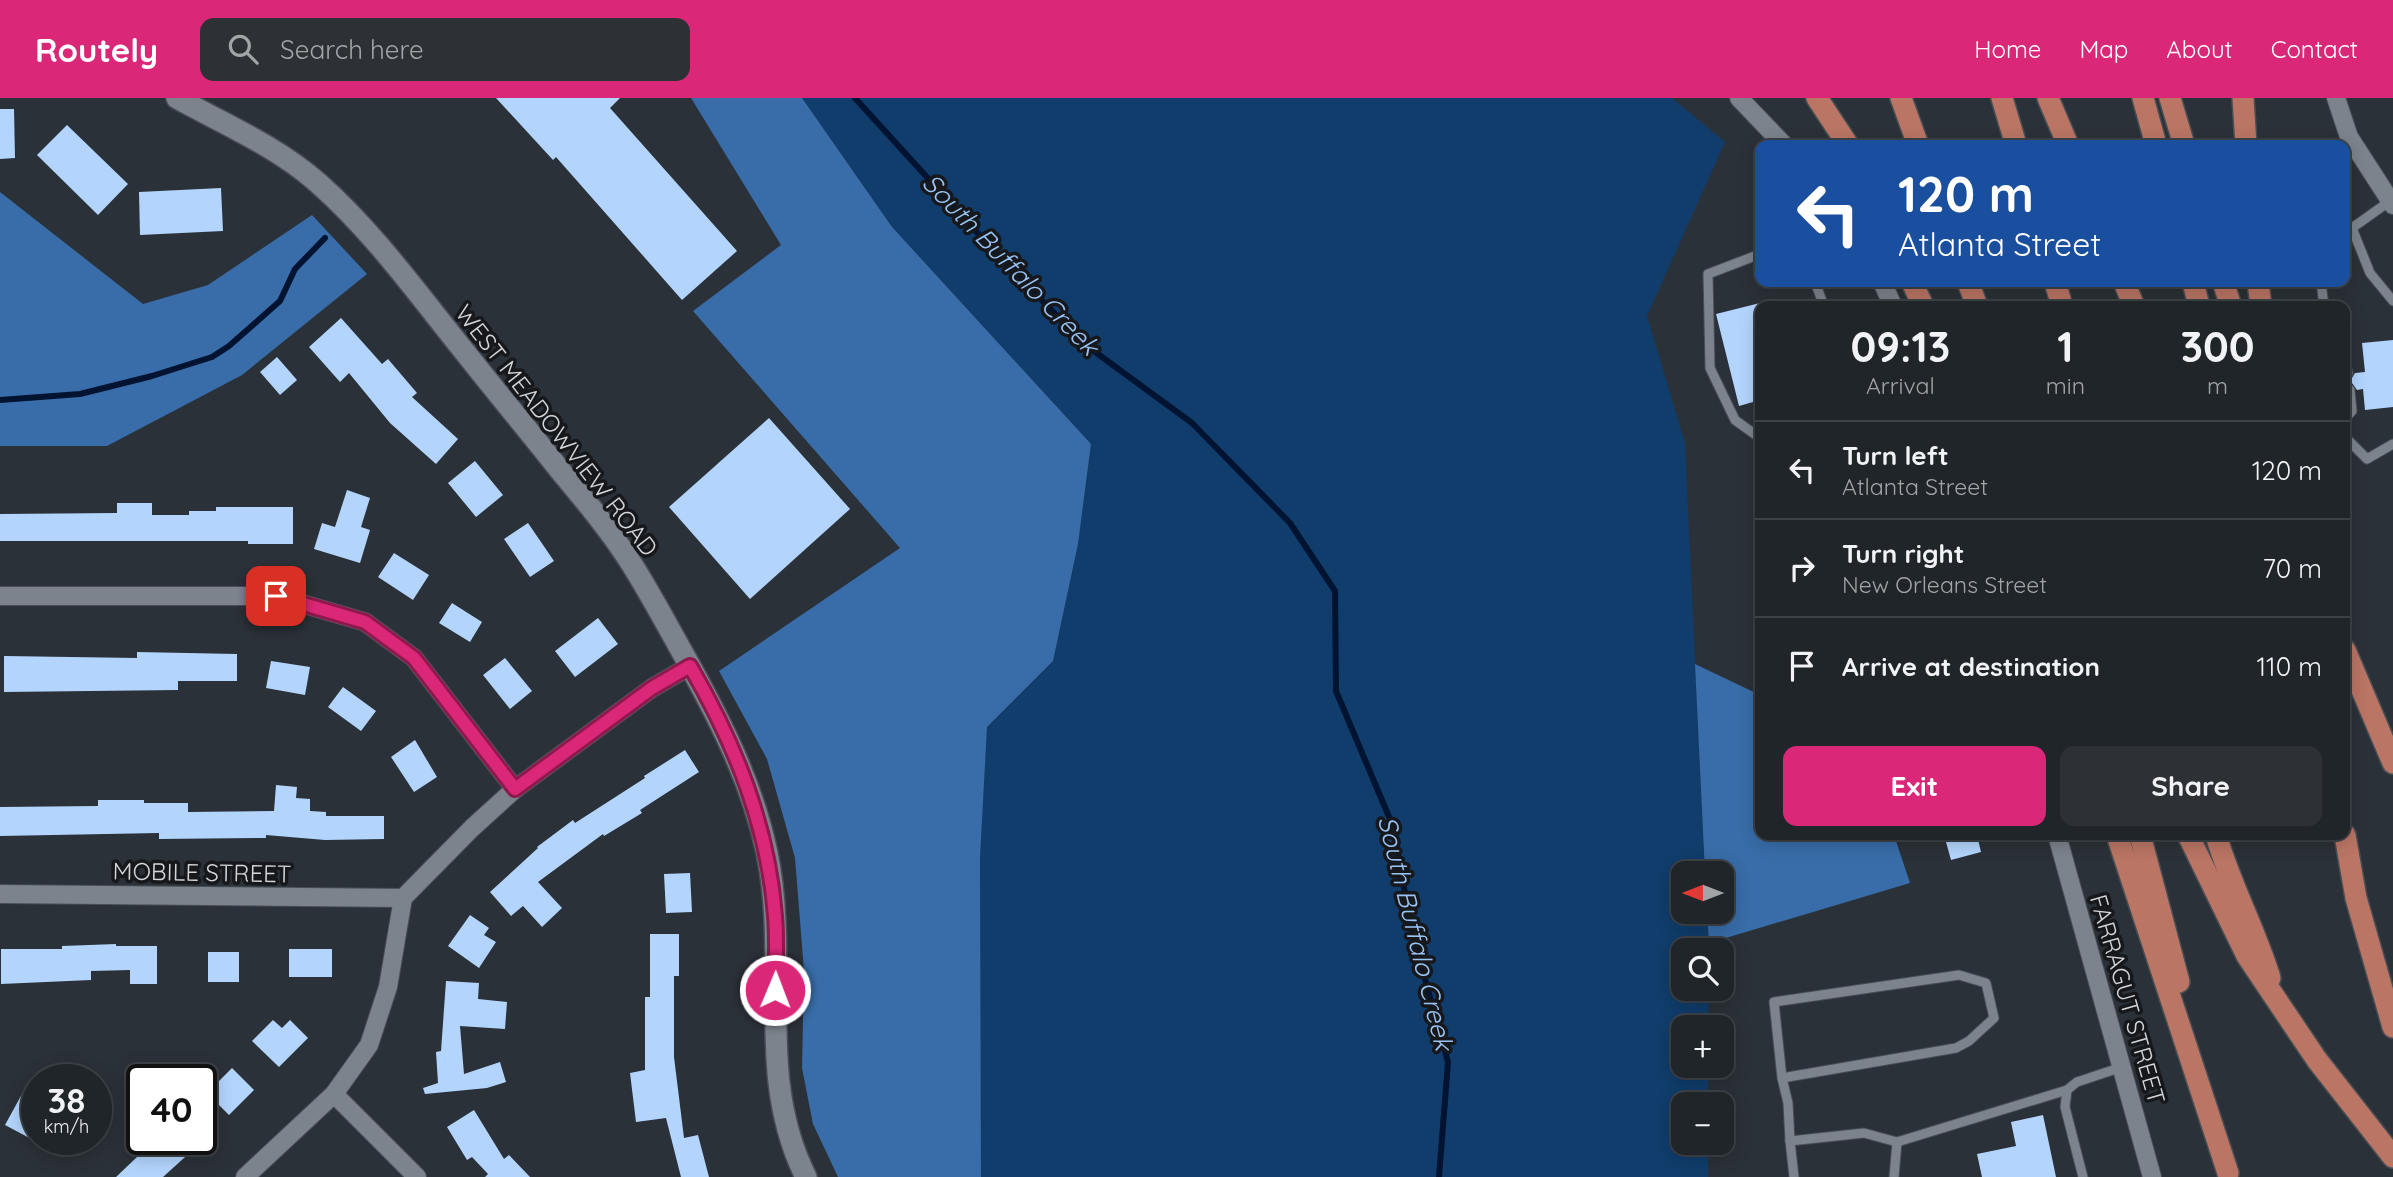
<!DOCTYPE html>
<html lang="en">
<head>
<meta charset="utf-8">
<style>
  :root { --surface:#20252a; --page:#2d3136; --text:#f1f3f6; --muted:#a2a5a8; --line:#3d4247; --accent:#db2777 }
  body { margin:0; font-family:Quicksand,sans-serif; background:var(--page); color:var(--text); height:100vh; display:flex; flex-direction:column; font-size:26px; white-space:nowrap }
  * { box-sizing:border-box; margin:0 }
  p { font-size:23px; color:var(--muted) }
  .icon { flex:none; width:38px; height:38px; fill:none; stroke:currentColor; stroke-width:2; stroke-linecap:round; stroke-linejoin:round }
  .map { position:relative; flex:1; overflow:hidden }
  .panel { position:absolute; left:1755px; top:203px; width:595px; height:539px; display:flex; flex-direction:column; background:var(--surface); border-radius:14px; box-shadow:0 4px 18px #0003,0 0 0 2px var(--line) }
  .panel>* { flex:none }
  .guide { position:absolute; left:1755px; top:42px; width:595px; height:147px; border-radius:14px; box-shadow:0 4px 18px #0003,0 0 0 2px var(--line); background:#1a4fa0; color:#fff; overflow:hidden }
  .needle { width:46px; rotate:270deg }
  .fabs { position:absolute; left:1671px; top:763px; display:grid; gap:14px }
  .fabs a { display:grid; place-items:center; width:63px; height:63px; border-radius:14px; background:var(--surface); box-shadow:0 4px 18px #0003,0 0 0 2px var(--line); font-size:35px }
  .speed { position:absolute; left:21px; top:966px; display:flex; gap:14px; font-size:35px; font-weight:700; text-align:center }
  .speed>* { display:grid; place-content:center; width:91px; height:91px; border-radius:50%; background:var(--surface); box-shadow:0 4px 18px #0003,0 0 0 2px var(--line); line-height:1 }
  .speed small { font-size:18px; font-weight:400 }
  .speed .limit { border:4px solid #111; border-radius:10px; background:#fff; color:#111 }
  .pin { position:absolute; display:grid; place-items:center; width:60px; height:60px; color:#fff; margin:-30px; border-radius:14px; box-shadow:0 4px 10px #0006 }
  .me { position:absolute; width:77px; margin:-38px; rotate:1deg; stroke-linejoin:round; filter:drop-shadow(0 0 5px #0008) }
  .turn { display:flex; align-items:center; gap:24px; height:147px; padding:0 28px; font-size:32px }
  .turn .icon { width:91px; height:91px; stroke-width:2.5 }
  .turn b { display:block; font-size:49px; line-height:60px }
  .eta { display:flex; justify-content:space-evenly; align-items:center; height:119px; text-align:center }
  .eta b { font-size:42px; font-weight:700; line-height:49px }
  .primary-button { display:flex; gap:14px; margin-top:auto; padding:14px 28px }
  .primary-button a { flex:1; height:80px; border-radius:14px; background:var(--accent); color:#fff; font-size:28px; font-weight:700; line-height:80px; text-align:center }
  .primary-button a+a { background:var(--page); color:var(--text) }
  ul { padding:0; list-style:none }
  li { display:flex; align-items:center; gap:21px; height:98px; padding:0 28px; border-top:2px solid var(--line) }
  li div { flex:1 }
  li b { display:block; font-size:26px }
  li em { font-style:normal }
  header { display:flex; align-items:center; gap:42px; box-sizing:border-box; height:98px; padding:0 35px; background:var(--accent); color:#fff }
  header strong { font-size:33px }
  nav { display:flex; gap:38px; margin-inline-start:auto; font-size:24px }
  .search { width:490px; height:63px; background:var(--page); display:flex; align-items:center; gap:18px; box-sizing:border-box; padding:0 24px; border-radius:14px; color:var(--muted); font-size:26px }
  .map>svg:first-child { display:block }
  .green { fill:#103d6c }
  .forest { fill:#386da9 }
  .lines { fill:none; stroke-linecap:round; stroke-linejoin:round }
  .stream { stroke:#001331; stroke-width:6 }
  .building { fill:#b3d5fd }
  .service-casing { stroke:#484e54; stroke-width:11 }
  .minor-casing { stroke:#484e54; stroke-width:20 }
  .tertiary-casing { stroke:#484e54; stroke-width:24 }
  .motorway-casing { stroke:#484e54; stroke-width:24 }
  .service { stroke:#7c838c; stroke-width:9 }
  .minor { stroke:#7c838c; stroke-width:18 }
  .tertiary { stroke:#7c838c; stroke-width:21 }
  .motorway { stroke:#ba7564; stroke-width:21 }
  .route-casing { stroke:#8e194d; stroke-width:18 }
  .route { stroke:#db2777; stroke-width:12 }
  .labels { text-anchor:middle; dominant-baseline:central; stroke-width:7; stroke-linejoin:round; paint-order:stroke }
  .street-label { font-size:24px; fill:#d2d6db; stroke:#16181c }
  .water-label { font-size:26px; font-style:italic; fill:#98c3f5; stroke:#16181c }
</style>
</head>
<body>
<header>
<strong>Routely</strong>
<div class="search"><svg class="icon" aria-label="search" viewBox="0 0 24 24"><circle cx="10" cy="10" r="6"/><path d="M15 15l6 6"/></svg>Search here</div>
<nav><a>Home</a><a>Map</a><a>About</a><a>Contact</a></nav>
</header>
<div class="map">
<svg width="2393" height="1079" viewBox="0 0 2393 1079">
  <rect width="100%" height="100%" fill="#2b3138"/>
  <path class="green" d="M802,0h870l53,44 -78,174 38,127 20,430h-21v39h23l2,38h-25v39h25l-1,38h-24v39h24v38h-24v39h24v34h-727l-1,-319 7,-131 66,-66 25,-117 13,-100 -199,-217z"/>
  <g class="forest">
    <path d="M691,0h111l90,129 199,217 -13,100 -25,117 -66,66 -7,131 1,319h-143l-25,-53 -11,-56 2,-97 -9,-113 -28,-99 -48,-88 181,-123 -207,-237 88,-66z"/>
    <path d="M0,94l143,112 65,-19 104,-70 55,59 -125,101 -135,71h-107z"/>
    <path d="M1695,566l65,31v140h134l16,48 -201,60 -2,-31h15v-39h-17z"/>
  </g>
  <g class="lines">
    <g class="stream">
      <path d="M855,0l148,163 84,85 105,77 98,100 45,68 1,100 56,133 21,112 35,126 -9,115"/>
      <path d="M0,302l80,-6 72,-18 60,-19 17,-11 51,-45 15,-32 30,-31"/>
    </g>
  </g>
  <g class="building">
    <path d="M496,0h124l-10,10 127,143 -55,49 -126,-143 -3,3z"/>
    <path d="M0,11h14l1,49 -15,1z"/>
    <path d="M67,27l61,59 -30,31 -61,-60z"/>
    <path d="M221,90l2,43 -83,4 -1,-43z"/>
    <path d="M1760,205v97l-21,6 -23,-92z"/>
    <path d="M341,220l41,46 6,-5 29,34 -5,4 46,42 -22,25 -46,-41 -41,-50 -9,9 -31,-35z"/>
    <path d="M2393,242v67l-28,3 -2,-21 -6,1 -5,-7 -7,2v-6l7,-1 3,-5 10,-1 -3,-29z"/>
    <path d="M277,259l20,23 -17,15 -20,-23z"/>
    <path d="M769,320l81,91 -100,90 -81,-92z"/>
    <path d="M475,363l28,34 -27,22 -28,-34z"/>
    <path d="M347,392l23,8 -9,29 9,3 -10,33 -46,-14 8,-26 13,4z"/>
    <path d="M117,405h35v12h37v-4h27v-4h77v37h-45v-3h-248v-27l117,-1z"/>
    <path d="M528,425l26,38 -24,16 -26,-38z"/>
    <path d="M394,455l35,22 -16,25 -35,-23z"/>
    <path d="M452,505l30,19 -12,20 -31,-19z"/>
    <path d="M598,520l20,26 -43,33 -20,-26z"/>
    <path d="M137,554l100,2v27h-59v9l-174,2v-36l133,2z"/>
    <path d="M505,560l27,33 -22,18 -27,-34z"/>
    <path d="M271,563l39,6 -5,28 -39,-7z"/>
    <path d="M343,589l33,24 -15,20 -33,-24z"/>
    <path d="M415,642l22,37 -23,15 -23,-35z"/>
    <path d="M685,652l14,22 -59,38 2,3 -38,23 -1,-2 -65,48 24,26 -20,19 -19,-21 -12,10 -21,-24 48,-44 -1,-1 36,-27 2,3 70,-45 -1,-2z"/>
    <path d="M276,687l21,2 -1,11 14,1v12l16,1v4h58v23l-59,1 -59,-5v3l-107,1v-6l-159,3v-29l98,-1v-6h46v3h44v9l86,-1z"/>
    <path d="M1944,737h33l4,17 -30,8z"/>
    <path d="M690,775l2,39 -26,1 -2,-39z"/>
    <path d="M470,817l19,13 -5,7 12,7 -17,26 -31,-22z"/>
    <path d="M650,836h29v42h-5v81l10,81 14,-3 11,42h-28l-15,-59 -30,4 -6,-49 15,-3v-73h5z"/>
    <path d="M116,846v2h41v38h-27v-14l-39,1v9l-90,4v-35h61v-3z"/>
    <rect x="289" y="851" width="43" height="28"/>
    <rect x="208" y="854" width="31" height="30"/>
    <path d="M446,883l33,2 -1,16 29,3 -2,27 -45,-3 4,48 36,-12 6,20 -19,6 -62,6 -2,-6 15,-5 -2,-31 5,-1z"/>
    <path d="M273,922l9,8 8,-8 18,18 -29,29 -27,-26z"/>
    <path d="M232,970l22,22 -25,25 -22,-22z"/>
    <path d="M22,996l15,8v40l-32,-17z"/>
    <path d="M474,1012l30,49 5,-4 21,22h-45l3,-3 -16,-17 -5,3 -20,-33z"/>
    <path d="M2043,1017l13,62h-74l-5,-23 39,-8 -5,-24z"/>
    <path d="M156,1041h49l-42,38h-47z"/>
  </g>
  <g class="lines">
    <defs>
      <g id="service">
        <path d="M2390,103l-38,27 18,45 23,28"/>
        <path d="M1760,156l-52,20 2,94 25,52 25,18"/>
        <path d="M1815,184l9,24"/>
        <path d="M2321,184l3,24"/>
        <path d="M2345,263l3,12"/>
        <path d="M2345,321l7,-8 -2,-21"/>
        <path d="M2345,339l22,22 26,-15"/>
        <path d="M1782,980l-8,-76 185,-27 27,8 8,35 -25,23 -13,7 -174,30 6,25 2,38"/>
        <path d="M1794,1079l-4,-36 74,-8 33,9 170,-52"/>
        <path d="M1894,1079l3,-35"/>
        <path d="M2083,1079l-18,-70 2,-17 10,-8 45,-15"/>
      </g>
      <g id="minor">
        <path d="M1739,0l45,47"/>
        <path d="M2336,0l13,39 44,68"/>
        <path d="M1882,184l11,24"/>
        <path d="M0,498h276l89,26 49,36 101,131"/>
        <path d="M2057,737l95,342"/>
        <path d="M0,796l403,4"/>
        <path d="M334,996l83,83"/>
        <path d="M245,1079l89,-83 35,-49 19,-58 15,-89 69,-70 43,-39 137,-101 38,-22"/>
      </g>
      <path id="tertiary" d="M177,0c47,26 99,48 140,84 58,51 103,115 151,174 30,38 61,75 91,113 25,30 51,61 72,94 21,33 39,68 59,103 33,60 63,120 77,187 23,109 -13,221 39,324"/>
      <g id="motorway">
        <path d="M1817,0l31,47"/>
        <path d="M1901,0l17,47"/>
        <path d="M2002,0l14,47"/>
        <path d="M2048,0l20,47"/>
        <path d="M2143,0l13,47"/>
        <path d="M2170,0l14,47"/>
        <path d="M2243,0l3,47"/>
        <path d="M1912,184l11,24"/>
        <path d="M1968,184l9,24"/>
        <path d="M2055,184l7,24"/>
        <path d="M2124,184l10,24"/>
        <path d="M2193,184l6,24"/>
        <path d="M2223,184l8,24"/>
        <path d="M2258,184l3,24"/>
        <path d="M2345,552l48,113"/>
        <path d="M2117,737l111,338"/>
        <path d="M2140,737l39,147"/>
        <path d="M2188,737l59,121 70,104 76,97"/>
        <path d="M2216,737c14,49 39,94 54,143"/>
        <path d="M2345,737l11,63 37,129"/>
      </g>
    </defs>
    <use href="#service" class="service-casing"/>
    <use href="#minor" class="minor-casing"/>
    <use href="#tertiary" class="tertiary-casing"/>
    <use href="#motorway" class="motorway-casing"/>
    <use href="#service" class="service"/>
    <use href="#minor" class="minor"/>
    <use href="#tertiary" class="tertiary"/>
    <use href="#motorway" class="motorway"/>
  </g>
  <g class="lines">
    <defs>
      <path id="route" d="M276,498l89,26 49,36 101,131 137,-101 38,-22c45,78 78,159 85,250 2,24 1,50 0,74"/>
    </defs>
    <use href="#route" class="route-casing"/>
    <use href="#route" class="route"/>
  </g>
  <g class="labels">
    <g class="street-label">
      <text transform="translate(557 332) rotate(52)">WEST MEADOWVIEW ROAD</text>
      <text transform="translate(202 774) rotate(1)">MOBILE STREET</text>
      <text transform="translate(2128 901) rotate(74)">FARRAGUT STREET</text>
    </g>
    <g class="water-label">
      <text transform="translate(1011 166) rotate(46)">South Buffalo Creek</text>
      <text transform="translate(1416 835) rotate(76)">South Buffalo Creek</text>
    </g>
  </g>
</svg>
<div class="fabs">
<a><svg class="needle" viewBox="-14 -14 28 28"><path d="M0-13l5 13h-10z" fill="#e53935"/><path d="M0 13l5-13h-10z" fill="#a2a5a8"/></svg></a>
<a><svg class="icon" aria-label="search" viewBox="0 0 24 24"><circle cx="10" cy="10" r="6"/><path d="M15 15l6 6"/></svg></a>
<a>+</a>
<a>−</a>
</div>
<div class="speed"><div>38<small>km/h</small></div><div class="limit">40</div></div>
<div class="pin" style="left:276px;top:498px;background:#d93025"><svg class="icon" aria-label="arrive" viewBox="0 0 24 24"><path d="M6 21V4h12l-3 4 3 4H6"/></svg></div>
<svg class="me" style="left:775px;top:892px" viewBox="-20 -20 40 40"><circle r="17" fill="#db2777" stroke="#fff" stroke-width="3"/><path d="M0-11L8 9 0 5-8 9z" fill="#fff"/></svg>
<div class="guide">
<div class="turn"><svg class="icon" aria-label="left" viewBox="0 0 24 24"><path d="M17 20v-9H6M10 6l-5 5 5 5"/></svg><div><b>120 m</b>Atlanta Street</div></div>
</div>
<section class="panel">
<div class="eta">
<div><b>09:13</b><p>Arrival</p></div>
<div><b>1</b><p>min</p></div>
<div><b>300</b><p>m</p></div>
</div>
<ul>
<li><svg class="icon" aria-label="left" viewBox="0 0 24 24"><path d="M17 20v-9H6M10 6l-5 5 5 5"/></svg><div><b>Turn left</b><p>Atlanta Street</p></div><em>120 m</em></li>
<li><svg class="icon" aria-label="right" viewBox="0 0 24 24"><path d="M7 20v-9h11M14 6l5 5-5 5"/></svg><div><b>Turn right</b><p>New Orleans Street</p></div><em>70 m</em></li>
<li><svg class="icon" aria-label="arrive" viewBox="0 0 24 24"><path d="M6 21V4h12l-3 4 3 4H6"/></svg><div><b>Arrive at destination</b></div><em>110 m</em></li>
</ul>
<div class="primary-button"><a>Exit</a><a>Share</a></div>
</section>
</div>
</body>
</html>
